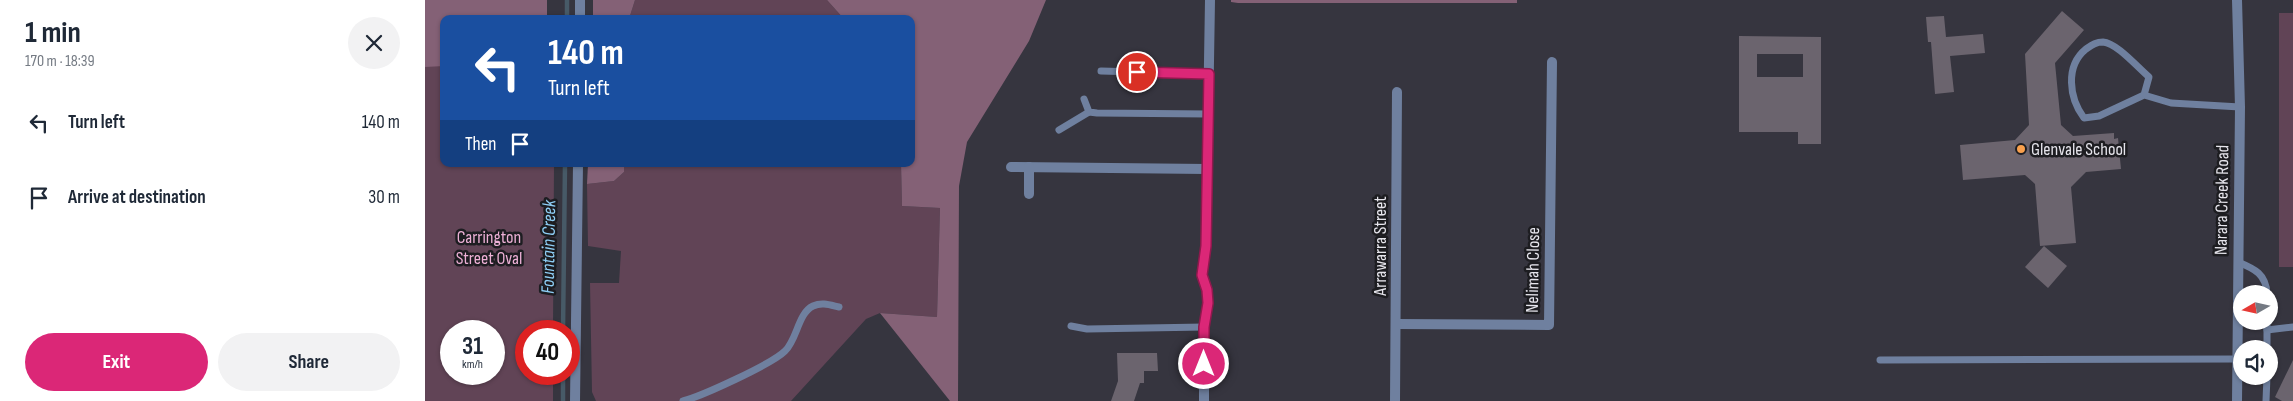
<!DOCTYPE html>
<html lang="en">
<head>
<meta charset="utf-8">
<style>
  :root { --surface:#fff; --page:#f2f2f3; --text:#1f2937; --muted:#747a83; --accent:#db2777 }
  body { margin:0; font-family:"Sofia Sans Condensed",sans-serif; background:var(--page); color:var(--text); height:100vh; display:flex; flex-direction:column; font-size:19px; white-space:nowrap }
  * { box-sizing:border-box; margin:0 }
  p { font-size:16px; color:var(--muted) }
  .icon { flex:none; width:28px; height:28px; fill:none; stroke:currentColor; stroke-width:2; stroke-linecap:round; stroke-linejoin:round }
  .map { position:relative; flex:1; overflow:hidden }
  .drawer { display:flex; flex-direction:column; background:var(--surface); width:425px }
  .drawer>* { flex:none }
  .top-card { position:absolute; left:15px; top:15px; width:475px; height:152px; border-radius:10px; box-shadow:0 1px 4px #0004; background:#1a4fa0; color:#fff; overflow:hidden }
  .needle { width:32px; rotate:261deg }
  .fabs { position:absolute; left:1808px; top:285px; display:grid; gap:10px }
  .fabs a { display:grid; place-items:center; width:45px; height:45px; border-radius:50%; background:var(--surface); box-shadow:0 1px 4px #0004; font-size:25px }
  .speed { position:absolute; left:15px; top:320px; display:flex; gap:10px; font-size:25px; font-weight:700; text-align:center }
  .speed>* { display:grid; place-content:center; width:65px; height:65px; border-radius:50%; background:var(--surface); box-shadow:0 1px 4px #0004; line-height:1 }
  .speed small { font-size:12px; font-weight:400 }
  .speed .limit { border:8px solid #d22; background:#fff; color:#111 }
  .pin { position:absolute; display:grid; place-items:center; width:42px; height:42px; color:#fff; margin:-21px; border:2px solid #fff; border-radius:50%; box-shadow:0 1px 5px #0007 }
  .me { position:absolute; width:55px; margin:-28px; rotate:0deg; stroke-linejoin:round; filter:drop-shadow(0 0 4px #0008) }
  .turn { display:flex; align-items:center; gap:18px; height:105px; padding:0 25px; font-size:22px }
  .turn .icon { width:65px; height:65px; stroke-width:2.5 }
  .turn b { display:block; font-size:35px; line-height:42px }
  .then { display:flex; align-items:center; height:48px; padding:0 25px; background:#0003; gap:10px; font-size:19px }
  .round { display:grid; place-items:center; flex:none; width:52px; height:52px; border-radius:26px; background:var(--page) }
  .summary { display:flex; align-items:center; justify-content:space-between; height:85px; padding:0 25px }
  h1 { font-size:30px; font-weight:700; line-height:38px }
  .cta { display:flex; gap:10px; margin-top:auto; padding:10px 25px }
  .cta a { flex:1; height:58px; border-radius:30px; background:var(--accent); color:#fff; font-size:20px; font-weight:700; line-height:58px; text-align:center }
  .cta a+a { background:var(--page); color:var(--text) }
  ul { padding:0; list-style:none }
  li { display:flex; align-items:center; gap:15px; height:75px; padding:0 25px }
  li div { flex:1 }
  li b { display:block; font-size:19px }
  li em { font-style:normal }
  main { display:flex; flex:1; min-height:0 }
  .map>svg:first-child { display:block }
  .green { fill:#614456; fill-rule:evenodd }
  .forest { fill:#846176 }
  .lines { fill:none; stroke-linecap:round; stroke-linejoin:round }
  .stream { stroke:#475a67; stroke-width:4.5 }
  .building { fill:#6b646e; fill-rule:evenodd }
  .service { stroke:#6f809f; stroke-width:7 }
  .minor { stroke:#6f809f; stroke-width:10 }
  .tertiary { stroke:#6f809f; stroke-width:10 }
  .route-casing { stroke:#8e194d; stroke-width:12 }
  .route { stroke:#db2777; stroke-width:9 }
  .poi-dot { fill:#f9a04d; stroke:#1d1d21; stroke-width:2 }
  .labels { text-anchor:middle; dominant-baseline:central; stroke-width:5; stroke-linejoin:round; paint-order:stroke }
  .poi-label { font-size:18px; fill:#e6e5ec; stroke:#1d1d21; text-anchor:start }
  .street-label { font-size:18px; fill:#e6e5ec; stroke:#1d1d21 }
  .park-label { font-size:18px; fill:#edb0d6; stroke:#1d1d21 }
  .water-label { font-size:19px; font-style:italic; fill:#8ecef5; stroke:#1d1d21 }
</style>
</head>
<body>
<main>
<section class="drawer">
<div class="summary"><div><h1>1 min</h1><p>170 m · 18:39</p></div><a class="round"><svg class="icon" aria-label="close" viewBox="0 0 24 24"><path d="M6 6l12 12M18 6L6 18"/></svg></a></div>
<ul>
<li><svg class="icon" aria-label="left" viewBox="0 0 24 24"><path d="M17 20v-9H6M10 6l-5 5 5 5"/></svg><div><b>Turn left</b></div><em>140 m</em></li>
<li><svg class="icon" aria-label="arrive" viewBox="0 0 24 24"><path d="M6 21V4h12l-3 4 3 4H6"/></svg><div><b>Arrive at destination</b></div><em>30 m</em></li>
</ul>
<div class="cta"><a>Exit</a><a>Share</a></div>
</section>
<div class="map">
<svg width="1868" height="401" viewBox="0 0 1868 401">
  <rect width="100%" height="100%" fill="#36353f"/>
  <g class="green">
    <path d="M210,0h192l17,19h-215z"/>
    <rect x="1854" y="13" width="14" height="254"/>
    <path d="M19,64v100h110l-1,167h-27v43h27v27h-128v-336zM26,331h43v43h-43z"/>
    <path d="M199,164h277l1,42 38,2 -3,109 -57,-4 -14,6 -75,82h-195l-4,-9 -2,-109h29l2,-32 -33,-5 -1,-62 27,-3 10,-9z"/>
  </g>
  <g class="forest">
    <path d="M0,0h122v19h-103v47l-19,1z"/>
    <path d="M168,0h42l-6,19h-36z"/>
    <path d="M402,0h219l-17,41 -62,101 -8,44 -1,215h-8l-70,-88 57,4 3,-109 -38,-2 -1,-42h10v-145h-67z"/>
    <path d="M806,0h286v3h-279l-7,-1z"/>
    <path d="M163,164h36v8l-10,9 -27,3z"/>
  </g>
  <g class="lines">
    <g class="stream">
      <path d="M142,19v-19"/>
      <path d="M138,331l2,-167"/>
      <path d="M138,401v-27"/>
    </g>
  </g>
  <g class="building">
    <path d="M1637,11l22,19 -29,33 6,62 12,11 41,-3v6l4,-1 3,31 -35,3 -15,15 5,56 -36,3 -5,-62 -10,-9 -62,5 -3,-35 55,-5 14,-15 -4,-71z"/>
    <path d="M1519,16l2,21 37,-3 2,19 -35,3 4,36 -19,2 -4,-52h-3l-2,-25z"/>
    <path d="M1314,36l82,1v107h-23v-12h-59zM1332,54h46v23h-46z"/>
    <path d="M1619,246l23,20 -19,22 -23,-21z"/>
    <path d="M692,353h40l1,18h-14v12h-4l-6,18h-23l7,-20z"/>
    <path d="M1868,360v41h-11l-7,-4z"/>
  </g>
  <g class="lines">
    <g class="service">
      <path d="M676,71l108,3"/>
      <path d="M1719,95l5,-18c-11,-9 -32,-34 -46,-35 -7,0 -11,3 -17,7 -21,17 -17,49 -2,69l15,-2 45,-21 27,8 69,4"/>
      <path d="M659,99l5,13 8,1 111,1"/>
      <path d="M634,130l30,-18"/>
      <path d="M1813,262c17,7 28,12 29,32"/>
      <path d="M646,326l16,3 117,-2"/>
      <path d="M1842,330l26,-3"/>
      <path d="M1842,349v-28"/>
      <path d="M1455,360l357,-1"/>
      <path d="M258,401c19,-5 89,-37 102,-50 12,-11 13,-38 28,-45 9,-4 17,-1 26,1"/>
      <path d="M1841,401l1,-25"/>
    </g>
    <g class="minor">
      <path d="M155,0v19"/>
      <path d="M586,167l196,2"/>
      <path d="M604,167v27"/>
      <path d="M971,324l153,1 3,-263"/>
      <path d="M150,401l3,-237"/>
      <path d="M970,401l2,-309"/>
    </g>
    <g class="tertiary">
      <path d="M779,401v-74l4,-24 -1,-13 -5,-15 4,-29 4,-246"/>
      <path d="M1812,401l3,-294 -3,-107"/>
    </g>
  </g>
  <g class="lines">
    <defs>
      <path id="route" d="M712,72l72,2 -3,172 -4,29 5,15 1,13 -4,24v37"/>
    </defs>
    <use href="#route" class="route-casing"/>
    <use href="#route" class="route"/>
  </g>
  <circle class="poi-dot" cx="1596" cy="149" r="5"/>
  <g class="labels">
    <g class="poi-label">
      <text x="1606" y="149">Glenvale School</text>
    </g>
    <g class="street-label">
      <text transform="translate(1797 200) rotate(-89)">Narara Creek Road</text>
      <text transform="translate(955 246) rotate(-90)">Arrawarra Street</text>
      <text transform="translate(1108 270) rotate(-89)">Nelimah Close</text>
    </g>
    <g class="park-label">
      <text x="64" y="237">Carrington<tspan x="64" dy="21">Street Oval</tspan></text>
    </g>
    <g class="water-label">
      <text transform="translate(124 247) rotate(-89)">Fountain Creek</text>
    </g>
  </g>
</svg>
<div class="fabs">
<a><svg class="needle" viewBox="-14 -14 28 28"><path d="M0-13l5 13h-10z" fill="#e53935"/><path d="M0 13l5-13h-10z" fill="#747a83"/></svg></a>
<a><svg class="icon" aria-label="sound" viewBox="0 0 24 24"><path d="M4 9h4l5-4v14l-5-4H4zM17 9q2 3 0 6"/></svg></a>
</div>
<div class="speed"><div>31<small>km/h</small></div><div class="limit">40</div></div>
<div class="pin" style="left:712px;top:72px;background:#d93025"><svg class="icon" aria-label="arrive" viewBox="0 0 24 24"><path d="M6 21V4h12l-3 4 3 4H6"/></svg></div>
<svg class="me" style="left:779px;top:364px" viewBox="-20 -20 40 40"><circle r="17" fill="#db2777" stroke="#fff" stroke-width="3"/><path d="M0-11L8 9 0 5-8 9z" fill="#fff"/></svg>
<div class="top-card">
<div class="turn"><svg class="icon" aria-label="left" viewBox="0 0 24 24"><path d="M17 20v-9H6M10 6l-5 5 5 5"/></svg><div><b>140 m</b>Turn left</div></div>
<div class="then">Then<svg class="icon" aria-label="arrive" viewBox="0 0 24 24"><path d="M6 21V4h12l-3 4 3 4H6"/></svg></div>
</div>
</div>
</main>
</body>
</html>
